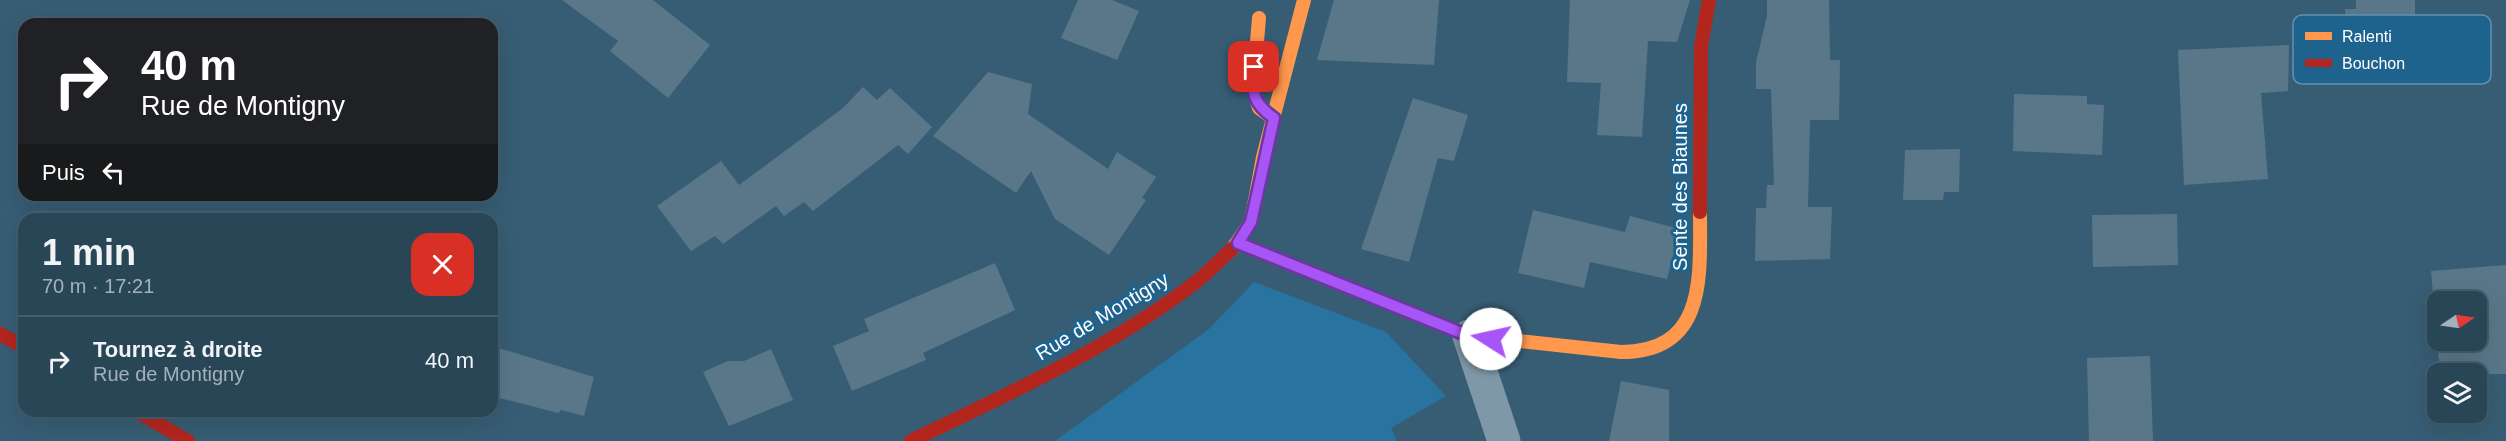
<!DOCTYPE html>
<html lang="fr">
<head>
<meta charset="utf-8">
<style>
  :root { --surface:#294657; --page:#355061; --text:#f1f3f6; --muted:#a5b1ba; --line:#455e6d }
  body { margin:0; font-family:Arial,sans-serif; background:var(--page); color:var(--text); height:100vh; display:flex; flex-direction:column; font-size:22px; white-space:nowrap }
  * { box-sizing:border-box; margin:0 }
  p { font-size:20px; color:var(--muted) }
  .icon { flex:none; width:33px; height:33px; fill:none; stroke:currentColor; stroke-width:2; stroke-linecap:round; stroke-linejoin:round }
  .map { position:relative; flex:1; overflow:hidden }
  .sheet { position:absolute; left:18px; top:213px; width:480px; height:204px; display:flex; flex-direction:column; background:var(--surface); border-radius:18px; box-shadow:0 6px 24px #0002,0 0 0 2px var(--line) }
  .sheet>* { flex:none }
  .banner { position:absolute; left:18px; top:18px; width:480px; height:183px; border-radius:18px; box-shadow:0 6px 24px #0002,0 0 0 2px var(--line); background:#202124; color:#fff; overflow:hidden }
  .needle { width:39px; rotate:77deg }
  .fabs { position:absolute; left:2427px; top:291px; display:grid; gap:12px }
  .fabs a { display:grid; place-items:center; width:60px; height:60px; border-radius:12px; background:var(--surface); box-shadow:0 6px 24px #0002,0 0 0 2px var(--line); font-size:30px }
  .pin { position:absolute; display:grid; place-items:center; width:51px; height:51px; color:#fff; margin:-26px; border-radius:12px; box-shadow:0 3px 9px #0006 }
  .me { position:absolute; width:66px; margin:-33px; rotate:280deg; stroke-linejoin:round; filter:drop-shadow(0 0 4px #0008) }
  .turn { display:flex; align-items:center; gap:21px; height:126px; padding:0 24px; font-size:27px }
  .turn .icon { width:78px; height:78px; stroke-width:2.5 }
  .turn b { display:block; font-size:42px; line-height:51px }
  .then { display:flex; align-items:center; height:57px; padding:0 24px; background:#0003; gap:12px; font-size:22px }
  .round { display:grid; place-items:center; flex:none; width:63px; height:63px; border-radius:18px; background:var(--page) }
  .summary { display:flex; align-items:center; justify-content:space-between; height:102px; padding:0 24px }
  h1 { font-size:36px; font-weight:700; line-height:45px }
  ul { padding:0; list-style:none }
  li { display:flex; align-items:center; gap:18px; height:90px; padding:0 24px; border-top:2px solid var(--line) }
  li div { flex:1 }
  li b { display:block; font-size:22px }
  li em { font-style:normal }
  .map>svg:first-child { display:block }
  .green { fill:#28739f }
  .building { fill:#5a7789; fill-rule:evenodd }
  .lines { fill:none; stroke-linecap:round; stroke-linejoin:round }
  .street { stroke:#7e98a7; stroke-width:33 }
  .slow { stroke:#ff974d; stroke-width:14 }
  .jam { stroke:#b3261e; stroke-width:14 }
  .route-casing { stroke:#6d37a1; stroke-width:15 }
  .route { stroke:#a855f7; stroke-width:10 }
  .labels { text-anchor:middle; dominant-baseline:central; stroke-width:6; stroke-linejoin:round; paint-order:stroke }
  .street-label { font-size:20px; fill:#fff; stroke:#1d638e }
  .key { fill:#1d638e; stroke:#6192b0; stroke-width:1.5 }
  .key-label { font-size:16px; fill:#fff }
</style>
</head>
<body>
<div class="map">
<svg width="2506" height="441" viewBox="0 0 2506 441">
  <rect width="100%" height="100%" fill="#375d74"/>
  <path class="green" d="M1254,282l132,50 60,64 -55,32 6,13h-342l154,-112z"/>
  <g class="building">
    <path d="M562,0h91l57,45 -42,53 -58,-47 8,-10z"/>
    <path d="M1078,0h34l27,11 -22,49 -56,-22z"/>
    <path d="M1334,0h105l-5,65 -117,-5z"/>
    <path d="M1570,0h120l-13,42 -29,-1 -6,96 -45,-2 4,-52 -34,-1z"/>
    <path d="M1767,0h62l1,60h10l-1,60h-29l-2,87h24l-2,52 -75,2 1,-53h10l1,-23h7l-3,-96h-15v-27l11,-46z"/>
    <path d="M2356,0h59v51l-68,-1 -2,-41h11z"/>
    <path d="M2289,45l-1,46 -27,2 7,86 -84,6 -6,-135z"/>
    <path d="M988,72l44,12 -4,30 80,55 9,-17 39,25 -14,21 4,2 -37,55 -54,-36 -24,-48 -15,22 -83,-57z"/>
    <path d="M863,87l14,13 13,-12 42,39 -24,27 -10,-9 -85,66 -9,-9 -20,14 -8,-10 -53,38 -8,-8 -24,15 -34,-45 64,-45 18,24 104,-77z"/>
    <path d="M2014,94l73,2v8l17,1 -2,50 -89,-4z"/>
    <path d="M1413,98l55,17 -14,46 -16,-3 -29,104 -48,-13z"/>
    <path d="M1960,149l-1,43h-15l-1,8h-40l2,-50z"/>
    <path d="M1533,210l92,22 5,-16 50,13 -13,50 -77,-17 -6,26 -66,-15z"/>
    <path d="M2177,214l1,51 -85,2 -1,-52z"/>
    <path d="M995,263l20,47 -92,43 3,7 -74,31 -19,-45 36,-15 -5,-12z"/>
    <path d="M2506,265v109h-66l-9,-103zM2438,302h38v38h-38z"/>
    <path d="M492,346l102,31 -10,39 -23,-6 -3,3 -66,-17z"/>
    <path d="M771,349l22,51 -64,26 -26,-54 25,-11h16z"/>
    <path d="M2150,356l3,85h-64l-2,-83z"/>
    <path d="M1621,381l48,9v51h-60z"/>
  </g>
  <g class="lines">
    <path class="street" d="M1469,336l35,105"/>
    <g class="slow">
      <path d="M1259,18l-6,71 6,19 14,10"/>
      <path d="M1233,248l18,-26 12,-65 41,-157"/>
      <path d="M1482,337l139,15c86,0 79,-76 79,-140"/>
    </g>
    <g class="jam">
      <path d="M1700,212l1,-166 8,-46"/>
      <path d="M1238,243l231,93 13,1"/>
      <path d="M0,334l24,13"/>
      <path d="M136,411l52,30"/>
      <path d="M911,441c93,-45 199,-93 281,-156 15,-11 28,-25 41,-37"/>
    </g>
  </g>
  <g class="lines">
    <defs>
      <path id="route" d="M1254,67c-2,25 -2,36 20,51l-23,104 -13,21 231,93 22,3"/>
    </defs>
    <use href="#route" class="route-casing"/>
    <use href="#route" class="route"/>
  </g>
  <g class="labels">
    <g class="street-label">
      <text transform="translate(1680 187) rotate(-90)">Sente des Biaunes</text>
      <text transform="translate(1102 316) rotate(-31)">Rue de Montigny</text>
    </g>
  </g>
  <rect x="2293" y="15" width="198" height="69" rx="9" class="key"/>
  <rect x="2305" y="32" width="27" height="8" fill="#ff974d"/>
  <rect x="2305" y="59" width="27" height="8" fill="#b3261e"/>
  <g class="key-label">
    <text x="2342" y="42">Ralenti</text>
    <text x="2342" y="69">Bouchon</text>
  </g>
</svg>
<div class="fabs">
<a><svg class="needle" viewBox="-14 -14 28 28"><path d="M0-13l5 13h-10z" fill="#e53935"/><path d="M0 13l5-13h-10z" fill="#a5b1ba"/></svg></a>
<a><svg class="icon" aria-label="layers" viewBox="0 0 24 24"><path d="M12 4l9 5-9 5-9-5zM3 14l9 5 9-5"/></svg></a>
</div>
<div class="pin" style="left:1254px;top:67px;background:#d93025"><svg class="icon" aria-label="arrive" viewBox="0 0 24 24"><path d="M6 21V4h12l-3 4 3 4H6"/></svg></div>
<svg class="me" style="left:1491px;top:339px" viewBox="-20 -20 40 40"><circle r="19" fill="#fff"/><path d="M0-13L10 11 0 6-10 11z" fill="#a855f7"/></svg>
<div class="banner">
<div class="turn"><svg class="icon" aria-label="right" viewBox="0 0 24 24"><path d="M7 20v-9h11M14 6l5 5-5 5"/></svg><div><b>40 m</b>Rue de Montigny</div></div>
<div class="then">Puis<svg class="icon" aria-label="left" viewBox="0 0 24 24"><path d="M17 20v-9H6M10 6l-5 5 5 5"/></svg></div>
</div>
<section class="sheet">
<div class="summary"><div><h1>1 min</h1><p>70 m · 17:21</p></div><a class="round" style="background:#d93025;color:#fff"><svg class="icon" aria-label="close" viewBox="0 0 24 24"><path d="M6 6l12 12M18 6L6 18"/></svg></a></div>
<ul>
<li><svg class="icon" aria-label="right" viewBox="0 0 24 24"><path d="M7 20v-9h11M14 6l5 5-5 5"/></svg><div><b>Tournez à droite</b><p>Rue de Montigny</p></div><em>40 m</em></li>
</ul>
</section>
</div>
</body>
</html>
